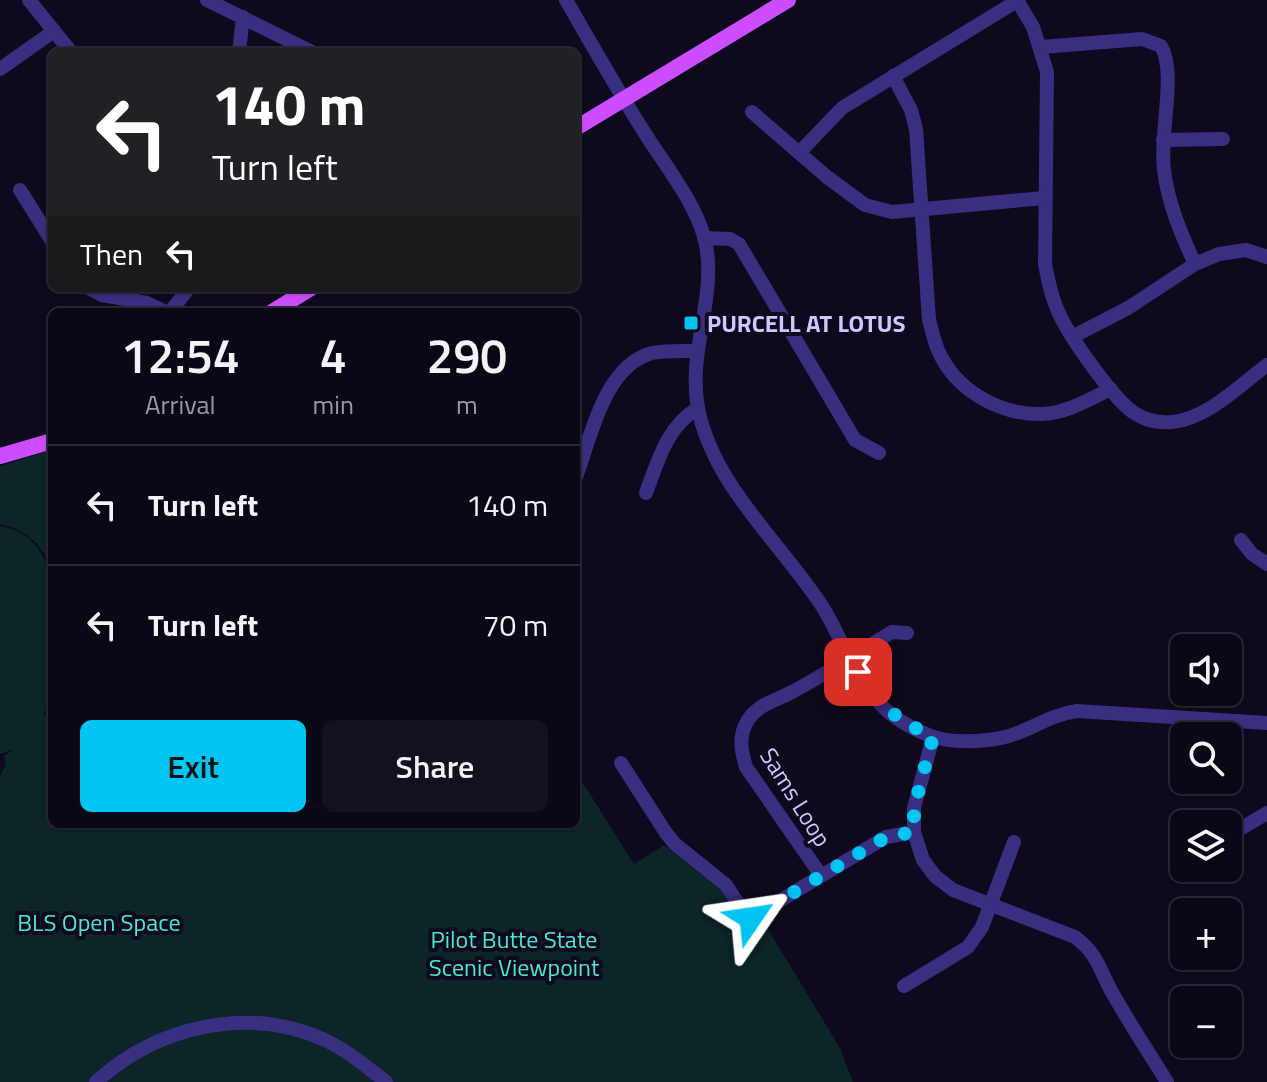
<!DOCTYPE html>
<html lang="en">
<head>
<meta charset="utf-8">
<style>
  :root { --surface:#0a0716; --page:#13101f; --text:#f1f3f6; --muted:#9999a1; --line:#2a2835; --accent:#00c4f1 }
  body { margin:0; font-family:"Titillium Web",sans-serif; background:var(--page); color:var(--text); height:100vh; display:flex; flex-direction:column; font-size:30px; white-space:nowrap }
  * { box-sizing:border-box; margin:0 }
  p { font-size:26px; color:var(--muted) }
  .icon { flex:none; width:44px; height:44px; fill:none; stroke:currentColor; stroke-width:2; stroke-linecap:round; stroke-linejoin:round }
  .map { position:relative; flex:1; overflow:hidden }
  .side { position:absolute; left:48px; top:308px; width:532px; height:520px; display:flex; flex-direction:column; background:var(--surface); border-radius:12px; box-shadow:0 2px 6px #0004,0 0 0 2px var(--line) }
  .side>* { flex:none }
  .hud { position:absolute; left:48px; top:48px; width:532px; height:244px; border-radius:12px; box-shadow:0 2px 6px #0004,0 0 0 2px var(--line); background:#202124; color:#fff; overflow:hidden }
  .fabs { position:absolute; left:1170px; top:634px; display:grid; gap:16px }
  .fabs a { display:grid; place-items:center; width:72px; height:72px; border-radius:12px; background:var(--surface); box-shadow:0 2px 6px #0004,0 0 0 2px var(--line); font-size:40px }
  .pin { position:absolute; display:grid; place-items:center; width:68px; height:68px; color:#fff; margin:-34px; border-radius:16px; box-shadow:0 4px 12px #0006 }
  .me { position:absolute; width:88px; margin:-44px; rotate:58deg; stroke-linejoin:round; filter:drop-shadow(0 0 6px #0008) }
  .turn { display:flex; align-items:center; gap:28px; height:168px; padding:0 32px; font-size:36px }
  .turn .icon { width:104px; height:104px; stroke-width:2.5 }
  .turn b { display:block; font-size:56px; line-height:68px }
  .then { display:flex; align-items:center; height:76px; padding:0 32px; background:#0003; gap:16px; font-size:30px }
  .eta { display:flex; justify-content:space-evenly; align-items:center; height:136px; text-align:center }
  .eta b { font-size:48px; font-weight:600; line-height:56px }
  .button { display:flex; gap:16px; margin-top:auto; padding:16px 32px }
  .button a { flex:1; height:92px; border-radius:12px; background:var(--accent); color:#111; font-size:32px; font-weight:600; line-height:92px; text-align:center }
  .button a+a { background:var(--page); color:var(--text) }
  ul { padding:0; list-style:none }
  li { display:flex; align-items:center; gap:24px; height:120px; padding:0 32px; border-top:2px solid var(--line) }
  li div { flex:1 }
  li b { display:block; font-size:30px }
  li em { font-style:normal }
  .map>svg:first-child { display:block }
  .green { fill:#0c2628 }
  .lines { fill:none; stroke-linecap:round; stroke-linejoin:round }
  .minor { stroke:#392f81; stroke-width:14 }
  .major { stroke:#cb4dff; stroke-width:16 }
  .route { stroke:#00c4f1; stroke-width:14; stroke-dasharray:0 25.2 }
  .poi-dot { fill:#00c4f1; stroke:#0e091d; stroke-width:3 }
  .labels { text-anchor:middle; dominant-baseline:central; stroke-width:8; stroke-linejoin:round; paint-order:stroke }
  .poi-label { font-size:24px; font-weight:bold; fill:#d1c6ff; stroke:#0e091d; text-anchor:start }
  .street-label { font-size:24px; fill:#d1c6ff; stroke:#0e091d }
  .park-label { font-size:24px; fill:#47eacf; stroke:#0e091d }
</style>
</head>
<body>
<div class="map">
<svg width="1267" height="1082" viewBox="0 0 1267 1082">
  <rect width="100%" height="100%" fill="#0e091d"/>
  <g class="green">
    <path d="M52,450v120c-9,-25 -25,-40 -52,-46v-58z"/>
    <path d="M0,526c28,4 42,23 51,48l-3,128 -5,16 9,-13v119h524v-52l58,92 30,-19 57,45 22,35 10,1 10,-5 77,127 13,34h-853v-306l6,-12 -2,-8 9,-6 -13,4z"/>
  </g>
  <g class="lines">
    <g class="minor">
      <path d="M29,0l42,52"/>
      <path d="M207,0l105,52"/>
      <path d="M566,0c26,45 52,91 80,135 21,33 49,67 59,105 13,56 -18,111 -7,168 15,77 82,134 124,198 20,32 32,71 58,98 13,14 34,26 51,32 22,8 56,6 78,0 24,-7 40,-21 68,-25l190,12"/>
      <path d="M1017,0l16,27 14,45 -2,192c3,16 6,32 13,47 10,24 57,91 78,103 11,7 24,9 36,8 35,-3 68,-37 95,-57"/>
      <path d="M1041,47l101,-8 19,7c16,27 -2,88 3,124 4,33 17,64 31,94"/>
      <path d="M239,52l4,-35"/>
      <path d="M0,69l54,-38"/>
      <path d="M893,76l18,34 5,19 13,191c3,10 5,21 9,30 17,40 61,65 104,64 25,-1 48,-15 69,-25"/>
      <path d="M752,112l75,65 38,28 27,7 152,-14"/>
      <path d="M1163,140l60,-1"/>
      <path d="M799,153l43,-45 175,-107"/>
      <path d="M20,190l32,51"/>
      <path d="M704,238l26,1 9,5 116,196 24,13"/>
      <path d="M89,288l13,7 45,8 19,9"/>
      <path d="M170,312l19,-24"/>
      <path d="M1072,337l56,-29 67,-44 24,-10 27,-4 21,7"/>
      <path d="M576,477c15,-40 28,-111 76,-124 15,-3 30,-2 44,-2"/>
      <path d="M646,493c12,-32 21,-67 52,-85"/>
      <path d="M1241,540l11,14 15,10"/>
      <path d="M933,737l-19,71v24l9,28 12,16 18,14 122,47c24,18 24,33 38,57 17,30 36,59 54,88"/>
      <path d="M621,763l45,70 9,11 51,41 17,26 8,7 135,-81 28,-5"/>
      <path d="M1228,836l39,-23"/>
      <path d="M820,874l-74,-107c-5,-17 -8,-31 2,-47 10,-16 27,-19 42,-27 35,-18 68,-41 102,-61l15,1"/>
      <path d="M904,986l64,-39 14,-20 32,-85"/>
      <path d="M96,1082c61,-56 153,-77 229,-42 23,11 42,27 61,42"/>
    </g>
    <g class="major">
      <path d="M576,128l212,-128"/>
      <path d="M272,312l39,-24"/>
      <path d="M0,456l52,-15"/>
    </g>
  </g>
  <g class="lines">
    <path class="route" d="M751,918l135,-81 28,-5v-24l19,-71c-35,-17 -55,-31 -75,-65"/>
  </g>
  <rect class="poi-dot" x="683" y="315" width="16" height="16" rx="4"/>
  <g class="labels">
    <g class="poi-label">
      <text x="707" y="323">PURCELL AT LOTUS</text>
    </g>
    <g class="street-label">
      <text transform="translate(796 797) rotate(58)">Sams Loop</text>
    </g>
    <g class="park-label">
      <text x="99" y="922">BLS Open Space</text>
      <text x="514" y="939">Pilot Butte State<tspan x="514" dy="28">Scenic Viewpoint</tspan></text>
    </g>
  </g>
</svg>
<div class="fabs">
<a><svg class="icon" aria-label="sound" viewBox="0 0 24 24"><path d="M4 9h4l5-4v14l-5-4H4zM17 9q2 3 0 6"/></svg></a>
<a><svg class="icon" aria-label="search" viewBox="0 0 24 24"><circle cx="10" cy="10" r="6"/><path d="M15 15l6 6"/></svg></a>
<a><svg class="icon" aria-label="layers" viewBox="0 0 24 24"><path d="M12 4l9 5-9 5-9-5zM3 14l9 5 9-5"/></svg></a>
<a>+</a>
<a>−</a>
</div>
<div class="pin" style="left:858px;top:672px;background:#d93025"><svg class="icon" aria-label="arrive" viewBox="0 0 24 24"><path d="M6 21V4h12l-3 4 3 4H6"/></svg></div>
<svg class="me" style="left:751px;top:918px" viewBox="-20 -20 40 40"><path d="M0-17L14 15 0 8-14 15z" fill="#00c4f1" stroke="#fff" stroke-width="4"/></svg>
<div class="hud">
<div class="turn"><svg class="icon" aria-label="left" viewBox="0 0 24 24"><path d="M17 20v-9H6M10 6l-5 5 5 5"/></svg><div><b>140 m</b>Turn left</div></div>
<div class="then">Then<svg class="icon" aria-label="left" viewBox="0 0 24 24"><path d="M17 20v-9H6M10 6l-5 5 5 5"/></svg></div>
</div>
<section class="side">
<div class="eta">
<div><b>12:54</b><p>Arrival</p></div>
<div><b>4</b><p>min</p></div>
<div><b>290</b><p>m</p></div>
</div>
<ul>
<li><svg class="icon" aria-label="left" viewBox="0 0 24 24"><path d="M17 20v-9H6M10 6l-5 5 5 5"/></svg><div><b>Turn left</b></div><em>140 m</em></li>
<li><svg class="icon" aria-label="left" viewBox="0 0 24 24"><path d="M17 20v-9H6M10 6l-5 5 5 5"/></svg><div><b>Turn left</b></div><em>70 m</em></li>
</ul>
<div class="button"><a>Exit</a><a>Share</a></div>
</section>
</div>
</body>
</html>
